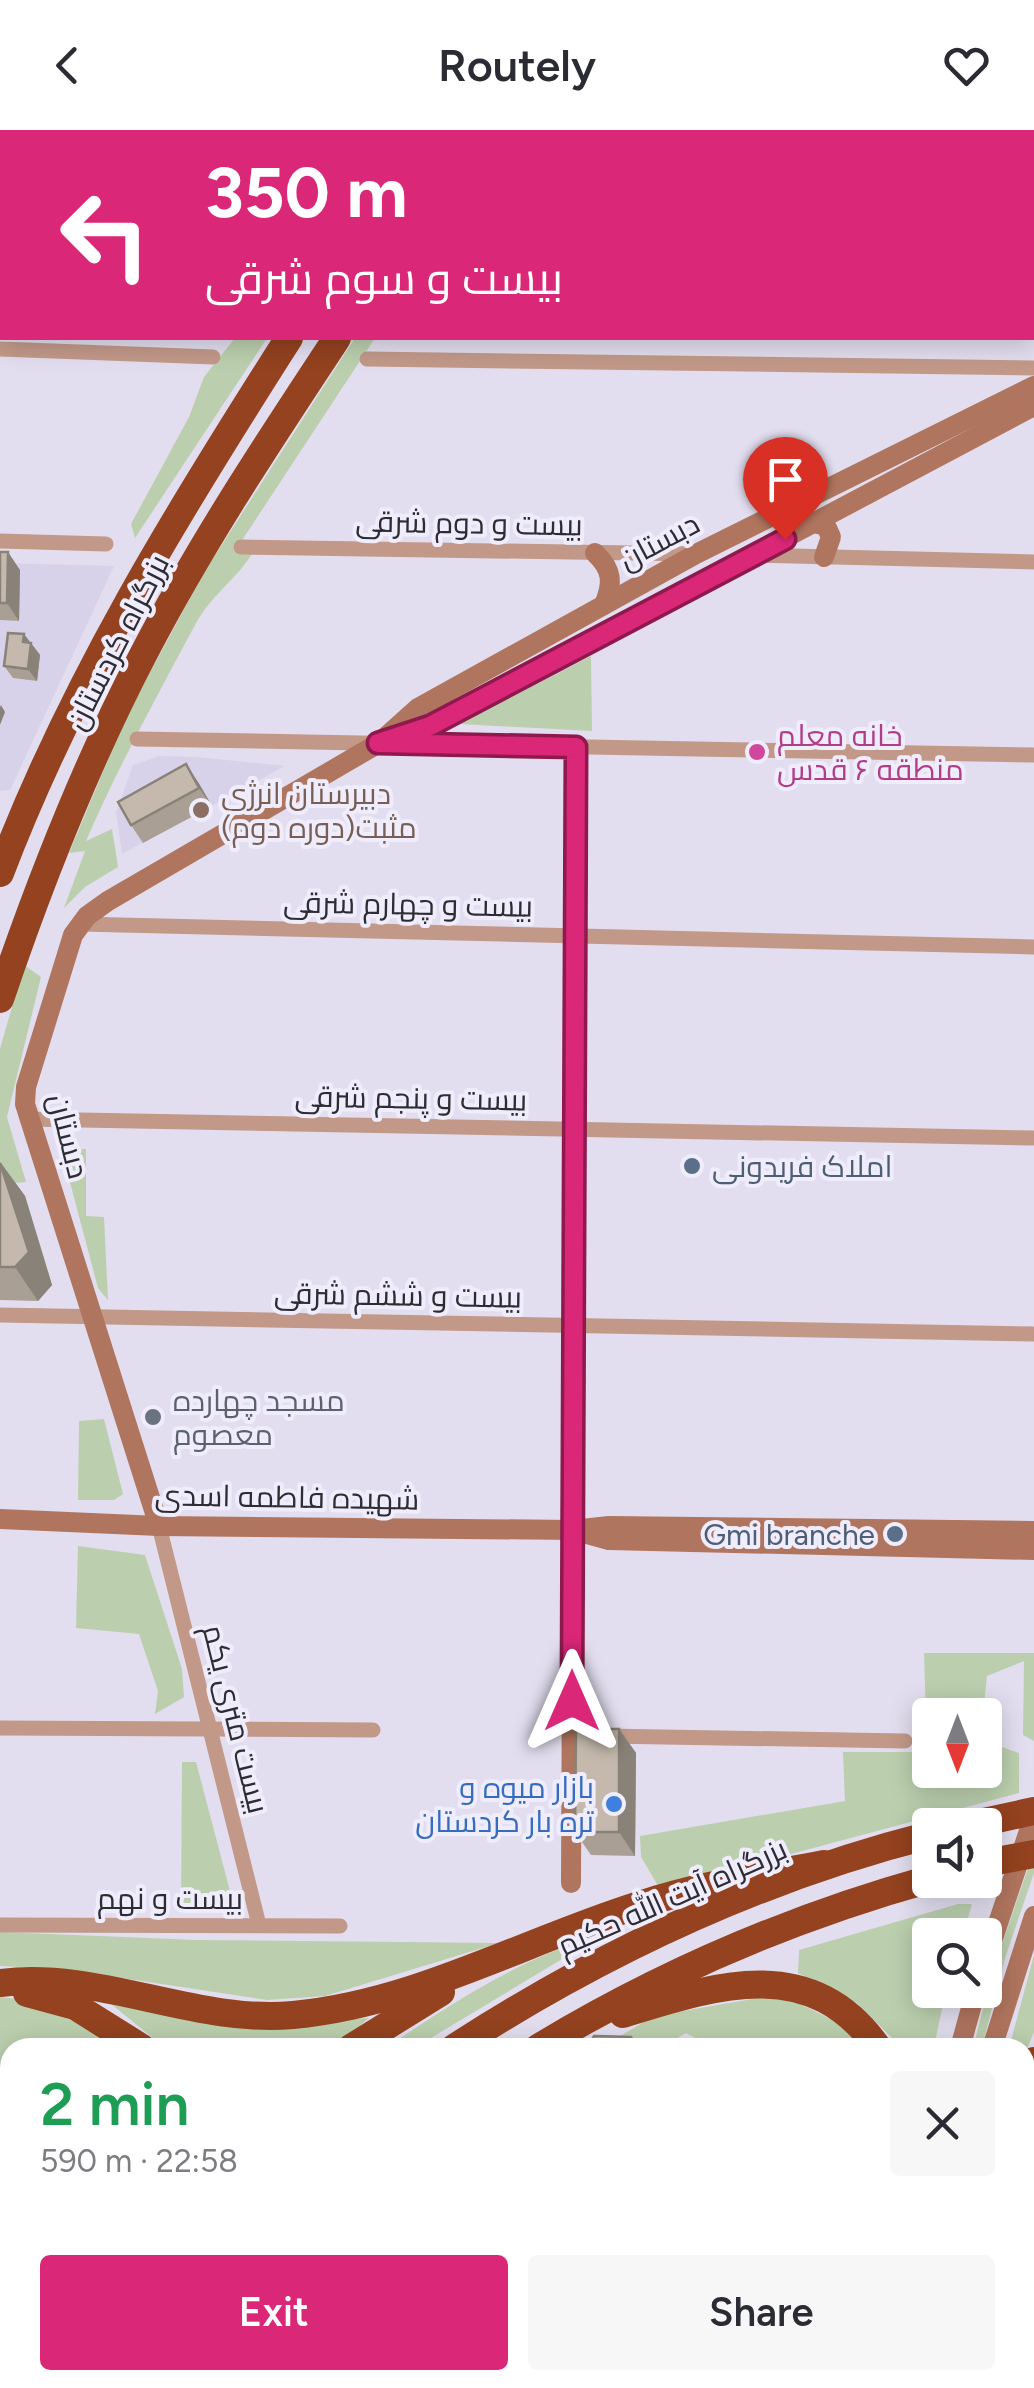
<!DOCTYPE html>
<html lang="en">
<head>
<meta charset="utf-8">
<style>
  :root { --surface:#fff; --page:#f7f7f7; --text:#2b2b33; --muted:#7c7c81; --accent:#db2777 }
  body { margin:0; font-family:Figtree,Cairo,sans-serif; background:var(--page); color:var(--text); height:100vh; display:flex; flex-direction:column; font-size:38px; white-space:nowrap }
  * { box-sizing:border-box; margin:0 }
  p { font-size:32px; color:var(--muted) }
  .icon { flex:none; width:55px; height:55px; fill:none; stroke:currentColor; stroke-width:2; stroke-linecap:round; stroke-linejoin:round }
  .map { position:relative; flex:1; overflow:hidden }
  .details { position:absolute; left:0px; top:1908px; width:1035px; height:352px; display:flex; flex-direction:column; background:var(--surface); border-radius:30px 30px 0 0; box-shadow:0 5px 25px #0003 }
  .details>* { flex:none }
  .hud { position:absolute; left:0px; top:0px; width:1035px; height:210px; box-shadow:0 5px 25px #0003; background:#db2777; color:#fff; overflow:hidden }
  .needle { width:65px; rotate:180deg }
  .tools { position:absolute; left:912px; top:1568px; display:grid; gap:20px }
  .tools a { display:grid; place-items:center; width:90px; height:90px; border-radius:10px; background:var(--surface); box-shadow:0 5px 25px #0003; font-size:50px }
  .pin { position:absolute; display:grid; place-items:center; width:85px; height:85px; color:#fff; margin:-102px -42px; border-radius:50% 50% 50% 0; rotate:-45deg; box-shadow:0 0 10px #0007 }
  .pin .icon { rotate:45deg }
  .me { position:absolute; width:110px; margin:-55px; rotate:0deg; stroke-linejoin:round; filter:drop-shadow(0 0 8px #0008) }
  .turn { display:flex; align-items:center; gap:35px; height:210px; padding:0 40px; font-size:45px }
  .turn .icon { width:130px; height:130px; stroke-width:2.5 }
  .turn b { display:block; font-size:70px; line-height:85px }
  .round { display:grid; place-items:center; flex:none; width:105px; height:105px; border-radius:10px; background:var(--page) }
  .headline { display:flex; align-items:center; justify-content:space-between; height:170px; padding:0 40px }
  h1 { font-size:60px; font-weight:600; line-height:75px; color:#1e9e55 }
  .action { display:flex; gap:20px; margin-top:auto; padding:20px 40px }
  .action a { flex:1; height:115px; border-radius:10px; background:var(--accent); color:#fff; font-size:40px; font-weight:600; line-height:115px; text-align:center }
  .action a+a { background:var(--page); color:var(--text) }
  header { display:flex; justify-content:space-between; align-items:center; height:130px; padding:0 40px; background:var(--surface); font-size:45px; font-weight:600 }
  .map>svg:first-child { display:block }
  .built { fill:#d7d2e9 }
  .green { fill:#bbcfae }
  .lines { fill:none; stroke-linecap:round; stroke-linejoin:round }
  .street { stroke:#c29989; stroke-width:15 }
  .secondary { stroke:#b0755e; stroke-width:20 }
  .highway { stroke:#94421f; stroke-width:28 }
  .highway-bridge { stroke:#94421f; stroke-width:28 }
  .wall { fill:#a99f94 }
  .shaded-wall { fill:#898278 }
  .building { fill:#c4b9ac; stroke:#898278; stroke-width:2.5 }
  .route-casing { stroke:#8e194d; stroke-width:25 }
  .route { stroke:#db2777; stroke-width:18 }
  .hotel-dot { fill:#d1479c; stroke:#efecfc; stroke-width:4 }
  .education-dot { fill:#8d6e63; stroke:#efecfc; stroke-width:4 }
  .service-dot { fill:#5c6f8a; stroke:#efecfc; stroke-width:4 }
  .worship-dot { fill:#6b7280; stroke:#efecfc; stroke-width:4 }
  .shop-dot { fill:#3f7fe0; stroke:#efecfc; stroke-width:4 }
  .labels { text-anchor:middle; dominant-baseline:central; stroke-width:8; stroke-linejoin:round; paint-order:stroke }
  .street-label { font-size:30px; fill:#2d2c32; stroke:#efecfc }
  .hotel-label { font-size:30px; fill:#b23c85; stroke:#efecfc; text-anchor:start }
  .education-label { font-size:30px; fill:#785e54; stroke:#efecfc; text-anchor:start }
  .service-label { font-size:30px; fill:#4e5e75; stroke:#efecfc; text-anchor:start }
  .worship-label { font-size:30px; fill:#5b616d; stroke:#efecfc; text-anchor:start }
  .shop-label { font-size:30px; fill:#366cbe; stroke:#efecfc; text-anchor:end }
</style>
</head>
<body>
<header><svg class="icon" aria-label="back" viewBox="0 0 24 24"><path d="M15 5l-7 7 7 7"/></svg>Routely<svg class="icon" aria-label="heart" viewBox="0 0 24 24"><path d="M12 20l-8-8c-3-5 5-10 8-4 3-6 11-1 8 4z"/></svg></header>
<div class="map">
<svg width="1034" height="2258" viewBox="0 0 1034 2258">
  <rect width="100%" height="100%" fill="#e2deef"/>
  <g class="built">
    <path d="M0,433l114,3 -104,224 -10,1z"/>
    <path d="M159,626l38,1 88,9 -163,88 -6,-42 17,-47z"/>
    <path d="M1034,1977v281h-8l1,-230z"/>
  </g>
  <g class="green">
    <path d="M235,208h32l-132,200 -4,-14 58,-107 15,-40z"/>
    <path d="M355,208h20l-140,213 17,3c-18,28 -41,41 -57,71 -38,71 -77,142 -109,216l26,-12 6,38 -33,20 -21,21 21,-57 -16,2 56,-134 78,-145z"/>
    <path d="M591,526l1,75 -132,-7z"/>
    <path d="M24,835l17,12 -34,140 19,65 -26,2v-135z"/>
    <path d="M70,1019h16v67l18,1 4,83 -10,-12 -31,-117 -2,-17z"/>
    <path d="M104,1289l19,75 -9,6h-36l1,-79z"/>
    <path d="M78,1416l67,9 37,114 2,28 -29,17 3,-23 -19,-57 -63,-6z"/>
    <path d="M924,1523h110v88l-11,-6 1,-74 -37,15 -4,39h-53v55h55v-29l34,12v40l-359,96 -19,-32 -1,-21 205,-35 -2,-49h84z"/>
    <path d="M182,1632h14l39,148 -54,2z"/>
    <path d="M1034,1721v22l-29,85 -23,89 -9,1 20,-78z"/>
    <path d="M958,1774h14l-9,31h-33v55h16l-12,57h-33l-44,-44 -59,-30 1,-23z"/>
    <path d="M0,1802l197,8 302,3 -174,53 -58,4 -205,-31 -62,-3z"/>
    <path d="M602,1805l-186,112 -30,1c65,-45 140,-93 216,-113z"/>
    <path d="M1034,1825v77l-9,22v-6h-16z"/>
    <path d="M781,1864l65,33 17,20h-151l-26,-14 -24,14 -62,1 54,-32z"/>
    <path d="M100,1865l157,29 112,-6 -34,29h-171z"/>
    <path d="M0,1867l42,5 80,45 -112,1v57l-10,-19z"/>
    <path d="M764,2250h167l1,8h-182z"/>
  </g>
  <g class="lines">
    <g class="street">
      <path d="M0,26h2"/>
      <path d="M0,219l213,8"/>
      <path d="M367,229l667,9"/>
      <path d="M0,411l106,3"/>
      <path d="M241,417l455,7"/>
      <path d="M755,425l279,7"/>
      <path d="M137,609l897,16"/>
      <path d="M80,794l954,23"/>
      <path d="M27,989l1007,19"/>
      <path d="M0,1185l1034,19"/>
      <path d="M159,1396l100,399"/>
      <path d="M0,1598l373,2"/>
      <path d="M606,1606l299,5"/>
      <path d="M0,1795l340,1"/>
    </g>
    <g class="secondary">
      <path d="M502,2v-2"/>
      <path d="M1032,32h2"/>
      <path d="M1032,70h2"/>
      <path d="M815,393l11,3 5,11 -7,20"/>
      <path d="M595,423c18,17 18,30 9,52"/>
      <path d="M390,609l40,-13 604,-320"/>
      <path d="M0,1389l159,7 414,4"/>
      <path d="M159,1396l-134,-422 1,-17 47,-152 14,-19 21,-15 271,-158 39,-35 278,-154 338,-168"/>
      <path d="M1034,1401l-425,-5 -36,4 36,10 425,10"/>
      <path d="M571,1753l5,-1136"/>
      <path d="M985,1832l49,-146"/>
      <path d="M960,1918l16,-58"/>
      <path d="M992,1918l42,-132"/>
      <path d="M961,2250l1,8"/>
      <path d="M1000,2250v8"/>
    </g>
    <g class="highway">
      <path d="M421,2l2,-2"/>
      <path d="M471,2l2,-2"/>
      <path d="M0,743c73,-192 179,-363 289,-535"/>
      <path d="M0,869c40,-118 85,-233 143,-344 57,-110 126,-214 194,-317"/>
      <path d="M970,1695l64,-14"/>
      <path d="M0,1853c99,-13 194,41 293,32 122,-11 231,-74 346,-110 60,-20 123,-29 185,-41"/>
      <path d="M27,1863l48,13 67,42"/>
      <path d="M623,1884c93,-29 189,-61 255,34"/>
      <path d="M351,1918l90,-56"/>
      <path d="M454,1918c147,-95 306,-170 476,-213"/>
      <path d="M538,1918c124,-75 252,-130 392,-169"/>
      <path d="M1025,1953l9,-22"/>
      <path d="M0,1969l10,16"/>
      <path d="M0,2129l10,60"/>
      <path d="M0,2236l10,-7"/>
      <path d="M21,2250l1,8"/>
      <path d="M47,2258l11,-8"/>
      <path d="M172,2258l2,-8"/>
      <path d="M222,2258l4,-8"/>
    </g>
    <path class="highway-bridge" d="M985,1733l49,-9"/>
  </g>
  <g class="wall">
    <path d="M0,422l20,18 -1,51 -19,-1z"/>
    <path d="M30,512l10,13 -3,26 -24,-3 -9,-12z"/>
    <path d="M198,652l14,24 -69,37 -12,-18z"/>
    <path d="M0,1033l25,33 27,89 -14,16 -38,-1z"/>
    <path d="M619,1599l17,24 -1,103 -44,-1 -16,-23z"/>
  </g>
  <g class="shaded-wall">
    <path d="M8,422l12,18 -1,51 -12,-18z"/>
    <path d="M24,504l16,21 -3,26 -9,-12 -5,-27z"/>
    <path d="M1,575l4,7 -5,13v-18z"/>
    <path d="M186,634l12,18 14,24 -13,-18z"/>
    <path d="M1,1033l24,33 27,89 -14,16 -23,-34z"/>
    <path d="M619,1599l17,24 -1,103 -16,-24z"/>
  </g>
  <g class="building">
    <path d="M0,422h8l-1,51h-7z"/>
    <path d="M8,503l16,1 -1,8 8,1 -3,26 -24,-3z"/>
    <path d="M186,634l13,24 -68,37 -13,-23z"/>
    <path d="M0,1033l29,89 -14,15h-15z"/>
    <path d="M576,1599h43v103h-44z"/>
    <path d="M594,1906l37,1 5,11h-48z"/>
  </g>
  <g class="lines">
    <defs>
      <path id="route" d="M572,1571l4,-954 -198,-4 52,-17 355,-187"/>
    </defs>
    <use href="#route" class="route-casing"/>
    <use href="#route" class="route"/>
  </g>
  <circle class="hotel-dot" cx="757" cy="622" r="10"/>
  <circle class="education-dot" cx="201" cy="680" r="10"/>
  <g class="service-dot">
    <circle cx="692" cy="1036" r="10"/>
    <circle cx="895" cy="1404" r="10"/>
  </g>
  <circle class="worship-dot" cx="153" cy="1287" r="10"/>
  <circle class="shop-dot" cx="614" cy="1674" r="10"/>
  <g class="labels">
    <g class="street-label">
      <text transform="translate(469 393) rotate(1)">بیست و دوم شرقی</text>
      <text transform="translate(659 411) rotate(-28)">دبستان</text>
      <text transform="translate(117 512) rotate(-63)">بزرگراه کردستان</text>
      <text transform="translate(408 774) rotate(1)">بیست و چهارم شرقی</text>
      <text transform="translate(411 968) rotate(1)">بیست و پنجم شرقی</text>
      <text transform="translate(69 1006) rotate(76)">دبستان</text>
      <text transform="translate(398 1165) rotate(1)">بیست و ششم شرقی</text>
      <text transform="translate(287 1367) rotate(1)">شهیده فاطمه اسدی</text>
      <text transform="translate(236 1589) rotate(76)">بیست متری یکم</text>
      <text transform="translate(672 1767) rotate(-24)">بزرگراه آیت الله حکیم</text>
      <text x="170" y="1768">بیست و نهم</text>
    </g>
    <g class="hotel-label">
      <text x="777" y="605">خانه معلم<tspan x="777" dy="34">منطقه ۶ قدس</tspan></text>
    </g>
    <g class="education-label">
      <text x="221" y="663">دبیرستان انرژی<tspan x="221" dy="34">مثبت(دوره دوم)</tspan></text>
    </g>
    <g class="service-label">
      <text x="712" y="1036">املاک فریدونی</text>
      <text x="875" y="1404" text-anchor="end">Gmi branche</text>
    </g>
    <g class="worship-label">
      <text x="173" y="1270">مسجد چهارده<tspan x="173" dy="34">معصوم</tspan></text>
    </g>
    <g class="shop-label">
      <text x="594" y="1657">بازار میوه و<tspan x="594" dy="34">تره بار کردستان</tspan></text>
    </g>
  </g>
</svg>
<div class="tools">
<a><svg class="needle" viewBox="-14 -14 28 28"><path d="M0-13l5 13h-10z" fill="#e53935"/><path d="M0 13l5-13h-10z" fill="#7c7c81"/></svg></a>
<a><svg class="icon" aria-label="sound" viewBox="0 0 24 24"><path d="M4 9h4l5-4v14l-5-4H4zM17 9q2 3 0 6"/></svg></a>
<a><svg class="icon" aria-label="search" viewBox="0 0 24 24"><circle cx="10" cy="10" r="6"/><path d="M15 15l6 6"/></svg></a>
</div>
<div class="pin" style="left:785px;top:409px;background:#d93025"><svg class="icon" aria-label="arrive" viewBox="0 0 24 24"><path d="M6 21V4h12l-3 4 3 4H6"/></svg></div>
<svg class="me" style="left:572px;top:1571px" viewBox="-20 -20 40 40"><path d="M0-17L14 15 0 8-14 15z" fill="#db2777" stroke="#fff" stroke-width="4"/></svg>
<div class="hud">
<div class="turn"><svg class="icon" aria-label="left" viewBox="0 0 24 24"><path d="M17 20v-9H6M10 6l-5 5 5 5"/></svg><div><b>350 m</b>بیست و سوم شرقی</div></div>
</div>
<section class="details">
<div class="headline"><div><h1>2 min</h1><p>590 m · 22:58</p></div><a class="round"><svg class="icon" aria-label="close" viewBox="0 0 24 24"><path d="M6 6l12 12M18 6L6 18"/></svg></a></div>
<div class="action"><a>Exit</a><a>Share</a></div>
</section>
</div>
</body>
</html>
